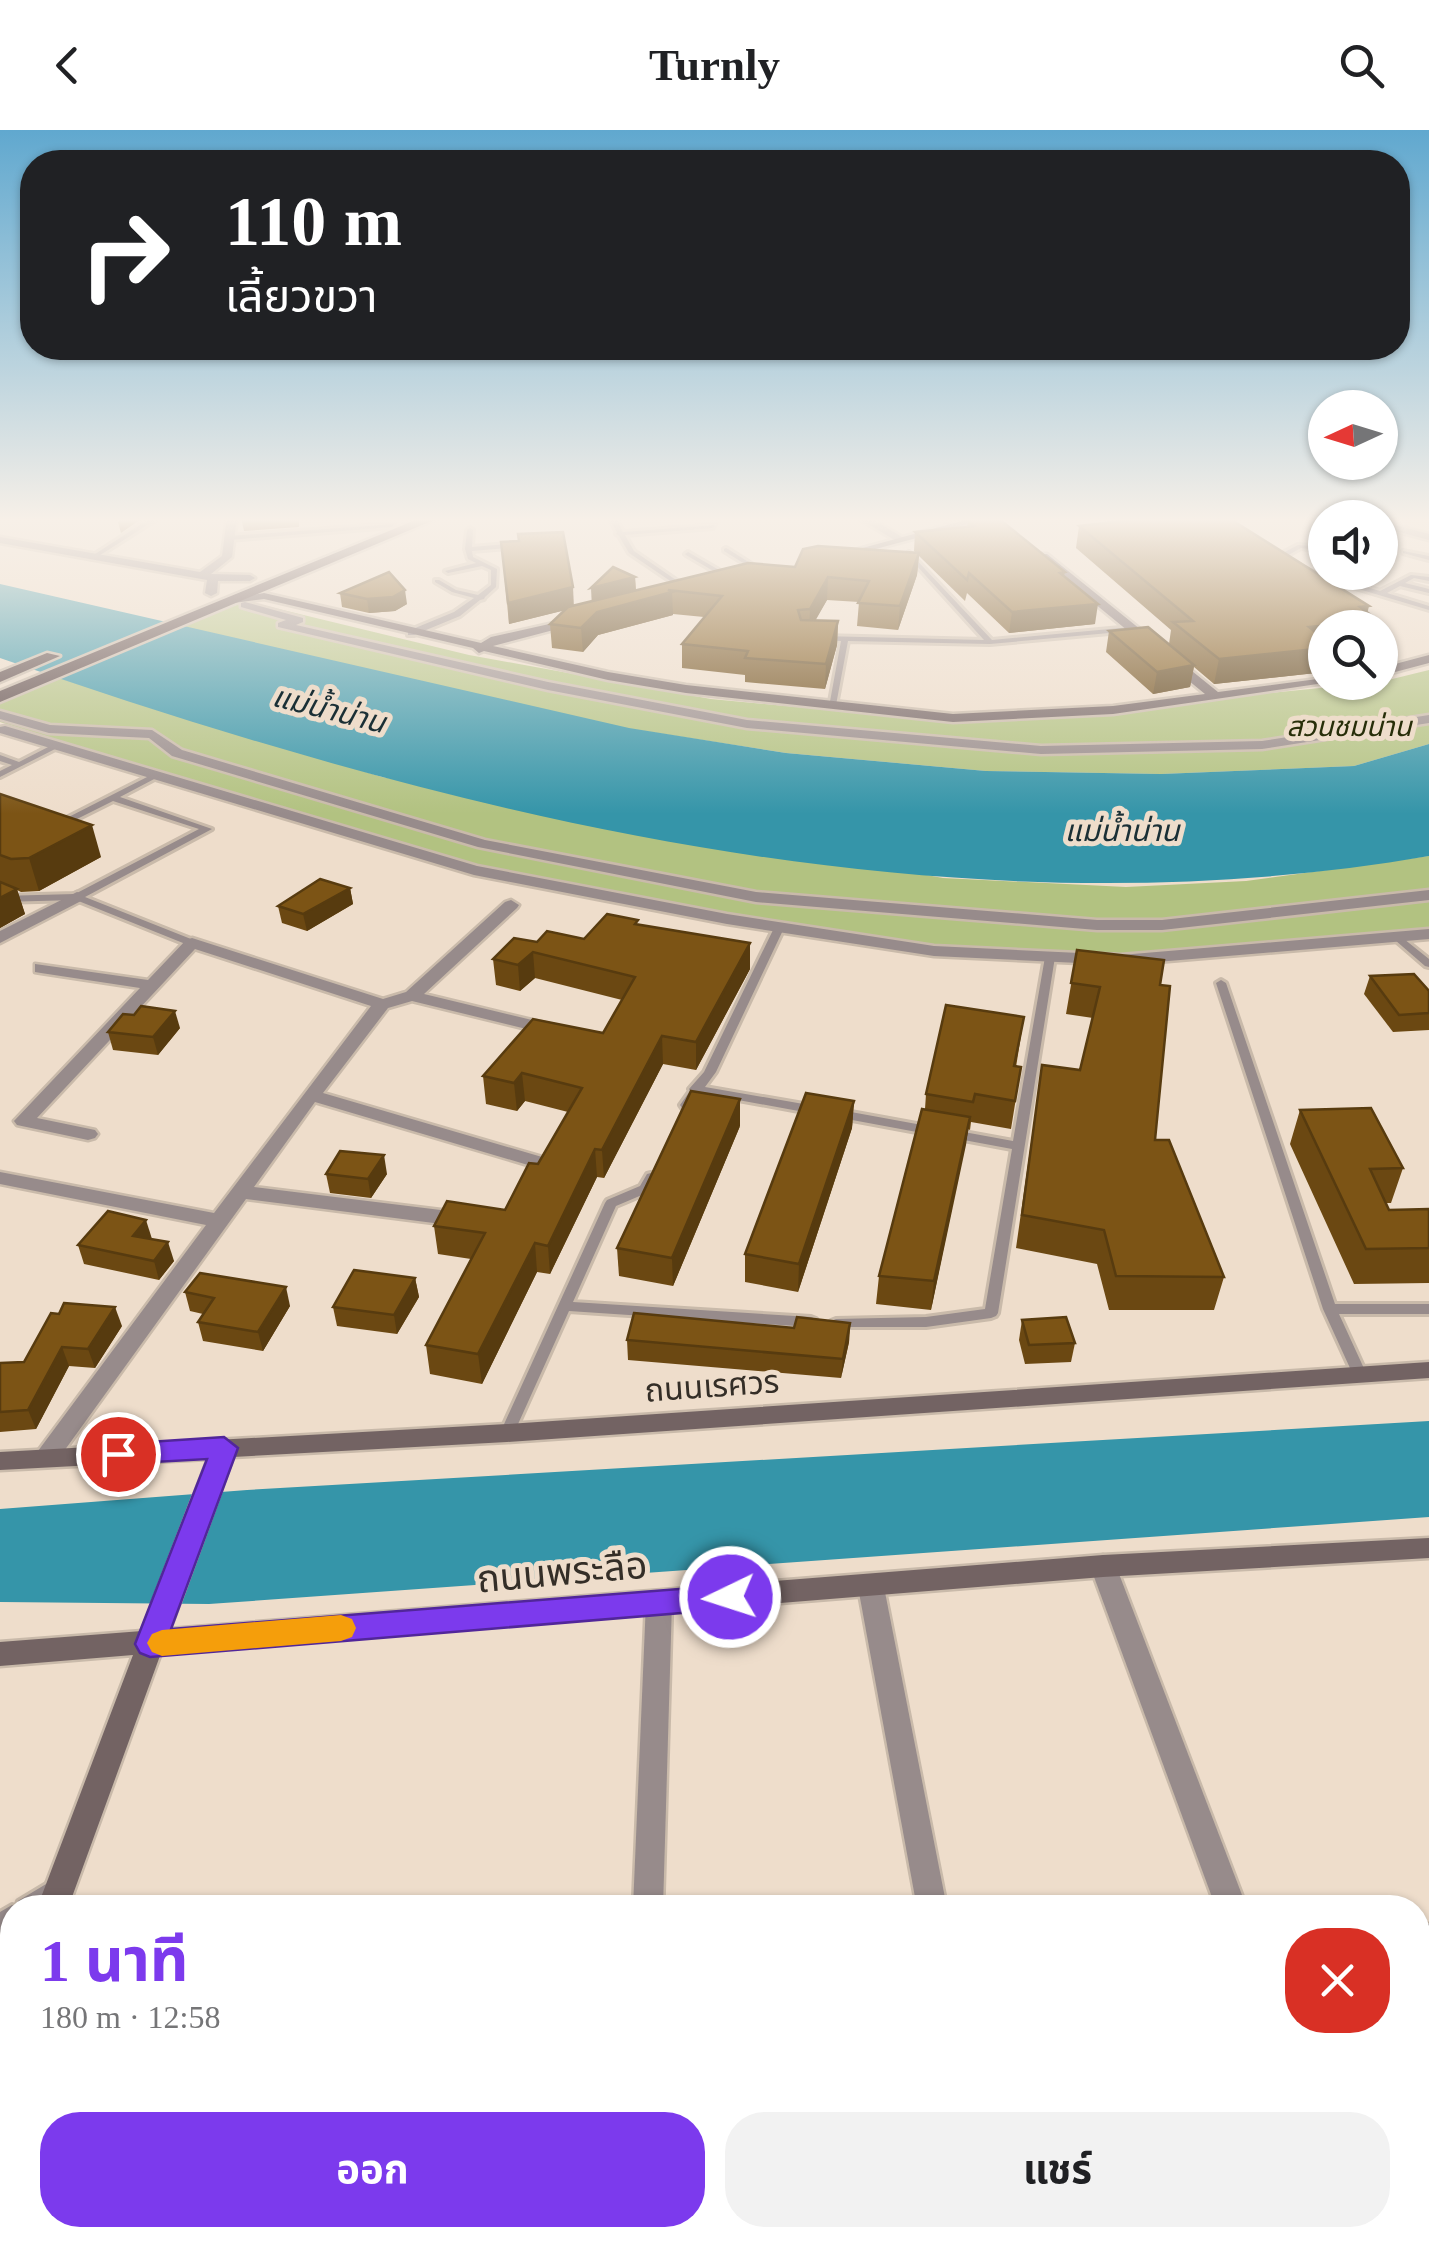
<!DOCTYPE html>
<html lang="th">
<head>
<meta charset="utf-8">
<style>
  :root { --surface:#fff; --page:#f2f2f2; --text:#202124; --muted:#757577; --accent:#7c3aed }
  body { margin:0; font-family:"Times New Roman","Noto Sans Thai",serif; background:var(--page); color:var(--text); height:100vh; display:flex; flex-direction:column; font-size:38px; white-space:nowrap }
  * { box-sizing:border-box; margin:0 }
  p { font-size:32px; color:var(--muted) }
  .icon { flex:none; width:55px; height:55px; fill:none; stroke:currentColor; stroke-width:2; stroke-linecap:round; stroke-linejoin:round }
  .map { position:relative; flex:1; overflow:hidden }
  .panel { position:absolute; left:0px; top:1765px; width:1430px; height:352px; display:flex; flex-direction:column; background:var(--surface); border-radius:40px 40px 0 0; box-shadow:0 2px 8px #0004 }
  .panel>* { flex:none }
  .banner { position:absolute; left:20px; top:20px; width:1390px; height:210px; border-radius:40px; box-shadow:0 2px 8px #0004; background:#202124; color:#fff; overflow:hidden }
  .needle { width:65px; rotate:266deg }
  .fabs { position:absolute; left:1308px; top:260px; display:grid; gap:20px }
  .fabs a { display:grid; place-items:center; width:90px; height:90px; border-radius:50%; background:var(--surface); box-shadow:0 2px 8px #0004; font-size:50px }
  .pin { position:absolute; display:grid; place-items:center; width:85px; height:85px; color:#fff; margin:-42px; border:5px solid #fff; border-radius:50%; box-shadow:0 2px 10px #0007 }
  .me { position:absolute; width:110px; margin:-55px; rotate:266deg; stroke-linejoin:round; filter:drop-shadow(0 0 8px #0008) }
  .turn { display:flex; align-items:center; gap:35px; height:210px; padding:0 40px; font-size:45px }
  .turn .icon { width:130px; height:130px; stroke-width:2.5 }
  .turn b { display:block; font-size:70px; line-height:85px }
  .round { display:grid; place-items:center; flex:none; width:105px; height:105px; border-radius:40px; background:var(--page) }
  .headline { display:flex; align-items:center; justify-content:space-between; height:170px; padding:0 40px }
  h1 { font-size:60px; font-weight:700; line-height:75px; color:var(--accent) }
  .primary-button { display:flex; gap:20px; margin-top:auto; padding:20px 40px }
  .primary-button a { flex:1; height:115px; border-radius:40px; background:var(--accent); color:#fff; font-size:40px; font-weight:700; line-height:115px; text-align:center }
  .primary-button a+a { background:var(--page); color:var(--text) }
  header { display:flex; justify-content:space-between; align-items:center; height:130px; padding:0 40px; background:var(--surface); font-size:45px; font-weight:700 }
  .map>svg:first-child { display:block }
  .green { fill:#b2c281 }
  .water { fill:#3595a9 }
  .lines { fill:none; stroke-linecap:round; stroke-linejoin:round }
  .lane-casing { stroke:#c9baaa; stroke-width:6 }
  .street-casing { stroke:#c9baaa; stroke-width:5 }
  .secondary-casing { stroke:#c9baaa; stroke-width:5 }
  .primary-casing { stroke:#c9baaa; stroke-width:5 }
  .lane { fill:#978b8b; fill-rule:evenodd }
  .street { fill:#978b8b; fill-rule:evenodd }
  .secondary { fill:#736363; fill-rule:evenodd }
  .primary { fill:#5a4747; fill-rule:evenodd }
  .wall { fill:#6b4812 }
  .shaded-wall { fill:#573b0f }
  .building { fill:#7c5415; stroke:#573b0f; stroke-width:2.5 }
  .route { fill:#7c3aed; stroke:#51269a; stroke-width:2.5 }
  .slow { fill:#f59e0b }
  .labels { text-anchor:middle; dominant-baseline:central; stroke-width:10; stroke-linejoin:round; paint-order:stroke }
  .far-park-label { font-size:28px; font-style:italic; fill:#272e09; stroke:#eeddcb }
  .far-water-label { font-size:30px; font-style:italic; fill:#1a2f35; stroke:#eeddcb }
  .street-label { font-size:32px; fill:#342e27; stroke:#eeddcb }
  .near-street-label { font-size:38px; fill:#342e27; stroke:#eeddcb }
</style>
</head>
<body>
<header><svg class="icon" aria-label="back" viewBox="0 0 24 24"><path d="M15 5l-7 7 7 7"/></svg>Turnly<svg class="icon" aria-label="search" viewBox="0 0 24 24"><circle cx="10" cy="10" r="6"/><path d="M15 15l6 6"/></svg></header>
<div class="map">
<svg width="1429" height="2117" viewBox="0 0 1429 2117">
  <rect width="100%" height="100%" fill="#eeddcb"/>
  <g class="green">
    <path d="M246,471l223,54 242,44 259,24 410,-41 49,-12v74l-75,22 -193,8 -175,-3 -200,-18 -181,-28 -435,-95z"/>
    <path d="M59,548l323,99 561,101 183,9 120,-6 183,-25v77l-308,27 -187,-9 -460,-81 -474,-148v-20z"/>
  </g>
  <g class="water">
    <path d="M0,454l629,144 157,25 200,18 175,3 193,-8 75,-22v112c-482,84 -975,-40 -1429,-198z"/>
    <path d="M1429,1291v96l-1220,87 -209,-2v-93l247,-19z"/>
  </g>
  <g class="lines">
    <defs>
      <g id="lane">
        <path d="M152,387h8l-66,42 -5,-1z"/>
        <path d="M609,387h6l8,15 92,-7 -2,3 -88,7 9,16 55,38v2h-4l-56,-38 -10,-17 -3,-2 1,-1z"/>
        <path d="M394,394l-2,3 -163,13 -3,-2 3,-2z"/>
        <path d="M470,398l3,2 -1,17 46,-4 3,2 -3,2 -46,4 1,6 24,12 -1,18 -11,10 -1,2 -4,1 -20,16 -46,19h-6v-4l46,-19 20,-14 -22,-6 -17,-10v-2h4l17,10 22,5 13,-10v-15l-9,-4 -34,7 -3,-2 31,-8 -8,-4 -3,-10 2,-19z"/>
        <path d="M1298,415l27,2v4l-24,-3 -18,10 3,6 -5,1 -4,-9z"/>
        <path d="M726,418l2,1 33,21 -5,1 -32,-20v-2z"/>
        <path d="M1403,421l26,5v4l-26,-7z"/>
        <path d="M688,422l43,25 1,1 -5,1 -41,-24 -1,-1z"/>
        <path d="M909,422l83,88 139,-13 4,2 -4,2 -141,13 -142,-3 -12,64 -7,2 12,-66 -17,-1h-3v-4l163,4 -77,-85 -1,-1z"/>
        <path d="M1307,440l73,21 31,-16 18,2v4l-15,-3 -9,5 24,6v4l-29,-7 -13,7 42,13v4l-124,-37v-2z"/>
        <path d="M52,615l7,2 -59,30v-6l12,-6 -12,-4v-6l19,7z"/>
        <path d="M151,645l7,2 -38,20 92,32 -127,68 111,44v4h-8l-112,-45 -76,2v-6l75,-2 124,-65 -86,-28 -52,26 -8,-2z"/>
        <path d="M779,795l5,3 -68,144 -11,15 110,19 6,4 -6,4 -115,-21 -10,15h-8l-2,-3 10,-14 -1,-2 15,-17 70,-144z"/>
        <path d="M1399,805l30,24v8l-4,-1 -30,-26 -1,-2z"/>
        <path d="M1050,824l5,3 -57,356 -2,3 -5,2 -65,9h-95l-2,-3 2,-3 5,-2 90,-2 59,-8 27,-160 -59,-11 -6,-4 6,-4 60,11 32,-184z"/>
        <path d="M1221,850l5,3 109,321h94v10h-90l28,61 -2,4h-10l-32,-70 -107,-326z"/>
        <path d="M840,980l93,17 6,4 -6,4 -97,-18 -2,-3 2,-3z"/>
        <path d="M651,1043l6,4 -8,15 -33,14 -43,96 238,15 5,2 2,3 -2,3 -5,2 -242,-16 -55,122 -2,4 -5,2 -5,-2 -2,-4 105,-230 2,-3 33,-14 7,-12z"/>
        <path d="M56,1748l7,2 2,7c-11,21 -31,21 -53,21v18l-12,7v-21l12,-7 4,2 2,-6z"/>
      </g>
      <g id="street">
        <path d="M227,387h10l-5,40 -21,17 39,1 5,3 -5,3h-32l-1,12 -6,3 -6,-3 2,-13 -207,-37v-6l200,35 22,-16z"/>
        <path d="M856,387h13l38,23 -9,2z"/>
        <rect x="1354" y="387" width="10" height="1"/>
        <path d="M1380,391l49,13v6l-49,-13z"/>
        <path d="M245,472l58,16v4l-7,3 252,57 199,38 294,26 221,-5 167,-26v8l-167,26 -221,5 -294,-26 -199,-38 -270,-63v-4l8,-3 -45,-13v-4z"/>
        <path d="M0,581l50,14 102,5 30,20 303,90 271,52 341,28h65l267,-30v10l-267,30h-65l-341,-28 -278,-55 -306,-91 -23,-18 -100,-5 -49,-14z"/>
        <path d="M5,596l472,140 250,48 207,32 187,9 308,-26v10l-308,26 -187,-9 -207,-32 -253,-49 -474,-142v-6z"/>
        <path d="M77,762l6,2v6l-83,43v-12z"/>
        <path d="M511,770l8,5 -2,3 -93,86 137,33 3,4 -3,4 -6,1 -143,-35 -24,7 -65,85 219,64 3,4 -3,4h-14l-213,-63 -61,85 211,26 10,7 -3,5 -7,2 -219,-28 -192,266 -8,2 -8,-2 -4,-7 4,-7 168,-226 -206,-41v-12l214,41 157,-207 -176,-57 -158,169 58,12 3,4 -3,4 -7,2 -71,-15 -3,-4 126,-133 -99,-15 -6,-1v-8l113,16 38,-40 6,-2 191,61 23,-7 99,-90z"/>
        <path d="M1103,1425l9,4 4,7 131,342h-31l-126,-342 4,-7z"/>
        <path d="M871,1446l9,3 4,8 63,321h-30l-59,-321 4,-8z"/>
        <path d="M659,1461l9,3 4,8 -9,306h-30l13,-306 4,-8z"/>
        <path d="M1418,1794h11v32l-11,-1z"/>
        <path d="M321,2105h69l-5,12h-61z"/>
        <rect x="621" y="2105" width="36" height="12"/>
        <path d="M1325,2105h36l4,12h-36z"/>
      </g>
      <g id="secondary">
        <path d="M976,387h19l-153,41 -5,-3z"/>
        <path d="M1039,424h8l171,138 107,-14v4h6l-218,32 -160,8 -267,-29 -78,-13 -124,-29 -5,2 -6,-5 -209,-49 -38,5 -6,-3 44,-8 217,50 10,-6 85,-19 6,3 -2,2 -87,23 115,26 78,13 267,29 160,-8 92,-12 -166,-136z"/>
        <path d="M1429,525v8l-49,13v-8z"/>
        <path d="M1429,1232v16l-922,64 -274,15 -63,172 933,-74 326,-17v20l-326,19 -942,76 -93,255h-31l96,-253 -133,11v-24l142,-11 66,-172 -208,11v-18l507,-28z"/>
        <path d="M12,1846v46l-12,7v-47z"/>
      </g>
      <g id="primary">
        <path d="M423,387h18l-441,185v-11z"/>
        <path d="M47,523l13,3 -60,26v-10z"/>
      </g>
    </defs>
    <use href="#lane" class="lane-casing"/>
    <use href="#street" class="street-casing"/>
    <use href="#secondary" class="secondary-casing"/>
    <use href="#primary" class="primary-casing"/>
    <use href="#lane" class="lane"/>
    <use href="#street" class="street"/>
    <use href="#secondary" class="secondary"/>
    <use href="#primary" class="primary"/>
  </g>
  <g class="wall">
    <path d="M968,390l97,52 -1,4 31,48 -86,9 -42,-40 -2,8 -46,-45 -2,19 -19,55 -41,-4 2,-24 -32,-2 -12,20 23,1 -1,24 -12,44 -80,-7v-7l-63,-7v-24l22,-27 -31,-3v1l-75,20 -15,17 -31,-4 -2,-24 15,-14 -56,14 -8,-82 73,64 18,-5 43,-24 1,13 159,-23 120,-15 -1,-1 1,-19 52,-5z"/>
    <path d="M1079,396l246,102v44l-111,12 -20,-17 -4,20 -37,7 -47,-42 3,-21 60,13 2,-14 -95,-82z"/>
    <path d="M340,463l67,11 -12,7 -26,2 -27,-6z"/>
    <path d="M0,664l101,63 -62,34 -18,1 -4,-2 8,24 -25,14z"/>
    <path d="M350,758l3,16 -46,27 -25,-8 -4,-17z"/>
    <path d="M639,795l111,18v26l-54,101 -33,-6 -59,114 -7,-1 -47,97 -13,-2 -55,112 -52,-10 -4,-29 45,-86 -33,-5 -4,-28 71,-16 33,-46 30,-52 -43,-11 -8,10 -31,-7 -3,-28 120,-43 19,-33 -87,-22 -15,13 -24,-6 -3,-26 44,-17 47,-3z"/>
    <path d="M1077,820l83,35 -5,155 69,137 -10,33h-105l-12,-46 -81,-16 26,-183 38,5 13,-52 -27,-4z"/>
    <path d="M1370,846l59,15v39l-36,2 -29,-38z"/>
    <path d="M1024,887l-8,50h5l-10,62 -40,-7 -1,8 -2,-1 -37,181 -55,-6 3,-28 46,-167 1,-15z"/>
    <path d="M180,898l-22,27 -45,-5 -5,-18z"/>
    <path d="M854,971l-2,27 -54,164 -53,-10v-28z"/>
    <path d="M1300,980l103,58 -12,35h-5l3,7 40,-1v74l-75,1 -64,-140z"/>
    <path d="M740,996l-67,160 -54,-10 -2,-28z"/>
    <path d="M326,1044h61l-16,24 -41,-5z"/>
    <path d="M151,1109l23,22 -15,19 -75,-16 -6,-19z"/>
    <path d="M415,1148l4,19 -22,37 -60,-8 -4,-19z"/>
    <path d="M185,1162l105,14 -27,45 -60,-10 -5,-19 5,-8 -13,-3z"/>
    <path d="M1022,1190l53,23 -4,19 -46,2 -6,-24z"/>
    <path d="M850,1193l-1,19 -8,36 -213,-18 -1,-20 167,-12z"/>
    <path d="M122,1196l-27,42 -26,-2 -33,63 -36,3v-69l24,-1z"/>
  </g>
  <g class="shaded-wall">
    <path d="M125,387h19l-23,16 -3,-11z"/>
    <path d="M241,387h58v10l-55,4z"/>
    <path d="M919,423l-2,22 -19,55 2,-24z"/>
    <path d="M635,447l1,20 -44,11 -1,-20z"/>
    <path d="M828,447l-1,23 -18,32 1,-23z"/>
    <path d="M573,457l1,21 -65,16 -1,-21z"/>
    <path d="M405,460l2,14 -12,7 -26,2 -2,-14z"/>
    <path d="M672,462l1,23 -75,20 -15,17 -2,-24 16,-16z"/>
    <path d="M1098,474l-3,20 -86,9 3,-21z"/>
    <path d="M1369,476l-4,17 14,-2 -2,7h-52v44l-111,12 5,-25 141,-52z"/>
    <path d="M838,491l-1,24 -12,44 1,-25z"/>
    <path d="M1194,535l-4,22 -37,7 4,-22z"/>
    <path d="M92,695l9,32 -62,34 -10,-33z"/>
    <path d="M350,758l3,16 -46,27 -4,-17z"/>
    <path d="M17,759l8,25 -25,14v-30z"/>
    <path d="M750,813v26l-54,101v-28z"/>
    <path d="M533,822l2,26 -15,13 -2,-26z"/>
    <path d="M175,881l5,17 -22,27 -5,-18z"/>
    <path d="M662,906l1,28 -59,114 -2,-28z"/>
    <path d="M522,943l3,28 -8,10 -3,-28z"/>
    <path d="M740,969v27l-67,160 -1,-28z"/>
    <path d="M854,971l-2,27 -54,164 1,-28z"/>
    <path d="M970,987l-4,28 -35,165 3,-29z"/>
    <path d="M595,1019l2,28 -47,97 -2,-28z"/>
    <path d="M384,1025l3,19 -16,24 -3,-19z"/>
    <path d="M146,1090l6,19 -19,-3z"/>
    <path d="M168,1112l6,19 -15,19 -5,-19z"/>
    <path d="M535,1113l2,29 -55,112 -4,-30z"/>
    <path d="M415,1148l4,19 -22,37 -3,-19z"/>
    <path d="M286,1157l4,19 -27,45 -5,-19z"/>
    <path d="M115,1177l7,19 -27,42 -7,-19z"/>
    <path d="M850,1193l-1,19 -8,36 2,-19z"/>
    <path d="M62,1217l7,19 -33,63 -8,-19z"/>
  </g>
  <g class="building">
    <path d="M1156,387h71l142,89 -9,1 19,14 -70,6 16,13v8l-106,11 -46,-37 20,-1 -114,-95z"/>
    <path d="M998,388l67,54 -5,1 38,31 -86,8 -43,-39 -2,7 -52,-48 60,-6 -7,-6z"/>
    <path d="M563,402l10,55 -65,16 -7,-61 18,-1 -1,-7z"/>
    <path d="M818,416l101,7 -19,53 -42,-3 11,-22 -41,-4 -18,32 -12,1 3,10 37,1 -12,43 -81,-6 3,-7 -66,-7 40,-48 -54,-6 4,2 -75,20 -16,16 -31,-4 18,-17 180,-44 47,4 8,-18z"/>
    <path d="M613,437l22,10 -44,11z"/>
    <path d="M389,442l16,18 -12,7 -26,2 -27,-6z"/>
    <path d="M1148,497l46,38 -37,7 -48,-41z"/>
    <path d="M0,664l92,31 -63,33 -18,1 -11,-4z"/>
    <path d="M320,749l30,9 -47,26 -25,-8z"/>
    <path d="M0,752l17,7 -17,9z"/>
    <path d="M607,784l31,6 -3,4 115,19 -54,99 -34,-6 -60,114 -7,-1 -47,97 -13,-3 -57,111 -52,-9 59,-112 -51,-7 13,-25 58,9 24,-47 9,1 44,-76 -60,-15 -8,10 -31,-7 50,-57 70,14 32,-56 -102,-25 -15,13 -25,-6 21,-21 23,4 10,-11 37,8z"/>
    <path d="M1077,820l87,10 -4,25 10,1 -15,154h14l55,137 -108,-1 -12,-46 -82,-15 20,-150 38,5 20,-83 -29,-4z"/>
    <path d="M1414,844l15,17v22l-30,2 -29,-39z"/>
    <path d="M946,875l78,12 -10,49 7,1 -6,34 -40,-7 -2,8 -47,-8z"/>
    <path d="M141,876l34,5 -22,26 -45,-5 15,-18 11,1z"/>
    <path d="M691,961l49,8 -68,159 -55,-10z"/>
    <path d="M806,963l48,8 -55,163 -54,-10z"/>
    <path d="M1371,978l32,60 -33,1 19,41 40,-1v39l-63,1 -66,-139z"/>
    <path d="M922,979l48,8 -36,164 -55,-5z"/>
    <path d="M340,1021l44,4 -16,24 -42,-5z"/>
    <path d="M108,1081l38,9 -13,16 35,6 -14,19 -76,-16z"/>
    <path d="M354,1140l61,8 -21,37 -61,-8z"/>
    <path d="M200,1143l86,14 -28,45 -60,-10 16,-24 -29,-6z"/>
    <path d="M64,1173l51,4 -27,42 -26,-2 -34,63 -28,2v-49l24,-1 27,-49 8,1z"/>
    <path d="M634,1183l160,15 3,-11 53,6 -7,36 -216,-19z"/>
    <path d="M1066,1187l9,26 -46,2 -7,-25z"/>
  </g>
  <linearGradient id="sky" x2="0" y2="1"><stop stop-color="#60a8cf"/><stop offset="0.57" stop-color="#f7f0e8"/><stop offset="1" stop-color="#f7f0e8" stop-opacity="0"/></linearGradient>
  <rect width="1429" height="684" fill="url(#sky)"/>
  <path class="route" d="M224,1307l14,11 -67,181 559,-44 10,3 5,9 -5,9 -10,3 -580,48 -10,-4 -5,-9 72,-185 -89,5 -14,-10 14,-10z"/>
  <path class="slow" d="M341,1485l11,4 4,9 -4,9 -11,4 -179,15 -10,-4 -5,-9 5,-9 10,-4z"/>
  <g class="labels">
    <g class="far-park-label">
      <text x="1349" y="596">สวนชมน่าน</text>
    </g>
    <g class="far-water-label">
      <text transform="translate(329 579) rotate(14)">แม่น้ำน่าน</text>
      <text x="1122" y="700">แม่น้ำน่าน</text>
    </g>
    <g class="street-label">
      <text transform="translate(712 1256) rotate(-4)">ถนนเรศวร</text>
    </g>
    <g class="near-street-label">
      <text transform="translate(562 1442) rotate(-5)">ถนนพระลือ</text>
    </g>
  </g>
</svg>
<div class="fabs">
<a><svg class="needle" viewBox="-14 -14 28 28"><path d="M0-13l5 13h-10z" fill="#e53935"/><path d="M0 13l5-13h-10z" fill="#757577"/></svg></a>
<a><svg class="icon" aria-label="sound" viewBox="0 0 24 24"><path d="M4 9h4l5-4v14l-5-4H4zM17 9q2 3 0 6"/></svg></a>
<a><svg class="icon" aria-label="search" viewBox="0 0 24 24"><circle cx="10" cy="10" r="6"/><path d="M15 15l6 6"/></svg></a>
</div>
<div class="pin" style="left:118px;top:1324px;background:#d93025"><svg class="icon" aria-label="arrive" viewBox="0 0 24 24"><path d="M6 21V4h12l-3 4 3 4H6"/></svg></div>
<svg class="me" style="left:730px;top:1467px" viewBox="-20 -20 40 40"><circle r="17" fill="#7c3aed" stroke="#fff" stroke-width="3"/><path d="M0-11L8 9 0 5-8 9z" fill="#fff"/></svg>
<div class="banner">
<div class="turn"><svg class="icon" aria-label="right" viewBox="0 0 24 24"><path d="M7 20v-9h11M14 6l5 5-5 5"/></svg><div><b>110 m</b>เลี้ยวขวา</div></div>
</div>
<section class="panel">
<div class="headline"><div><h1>1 นาที</h1><p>180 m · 12:58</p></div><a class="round" style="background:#d93025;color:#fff"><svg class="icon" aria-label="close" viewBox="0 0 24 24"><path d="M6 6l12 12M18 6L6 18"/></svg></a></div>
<div class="primary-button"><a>ออก</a><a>แชร์</a></div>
</section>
</div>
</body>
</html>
